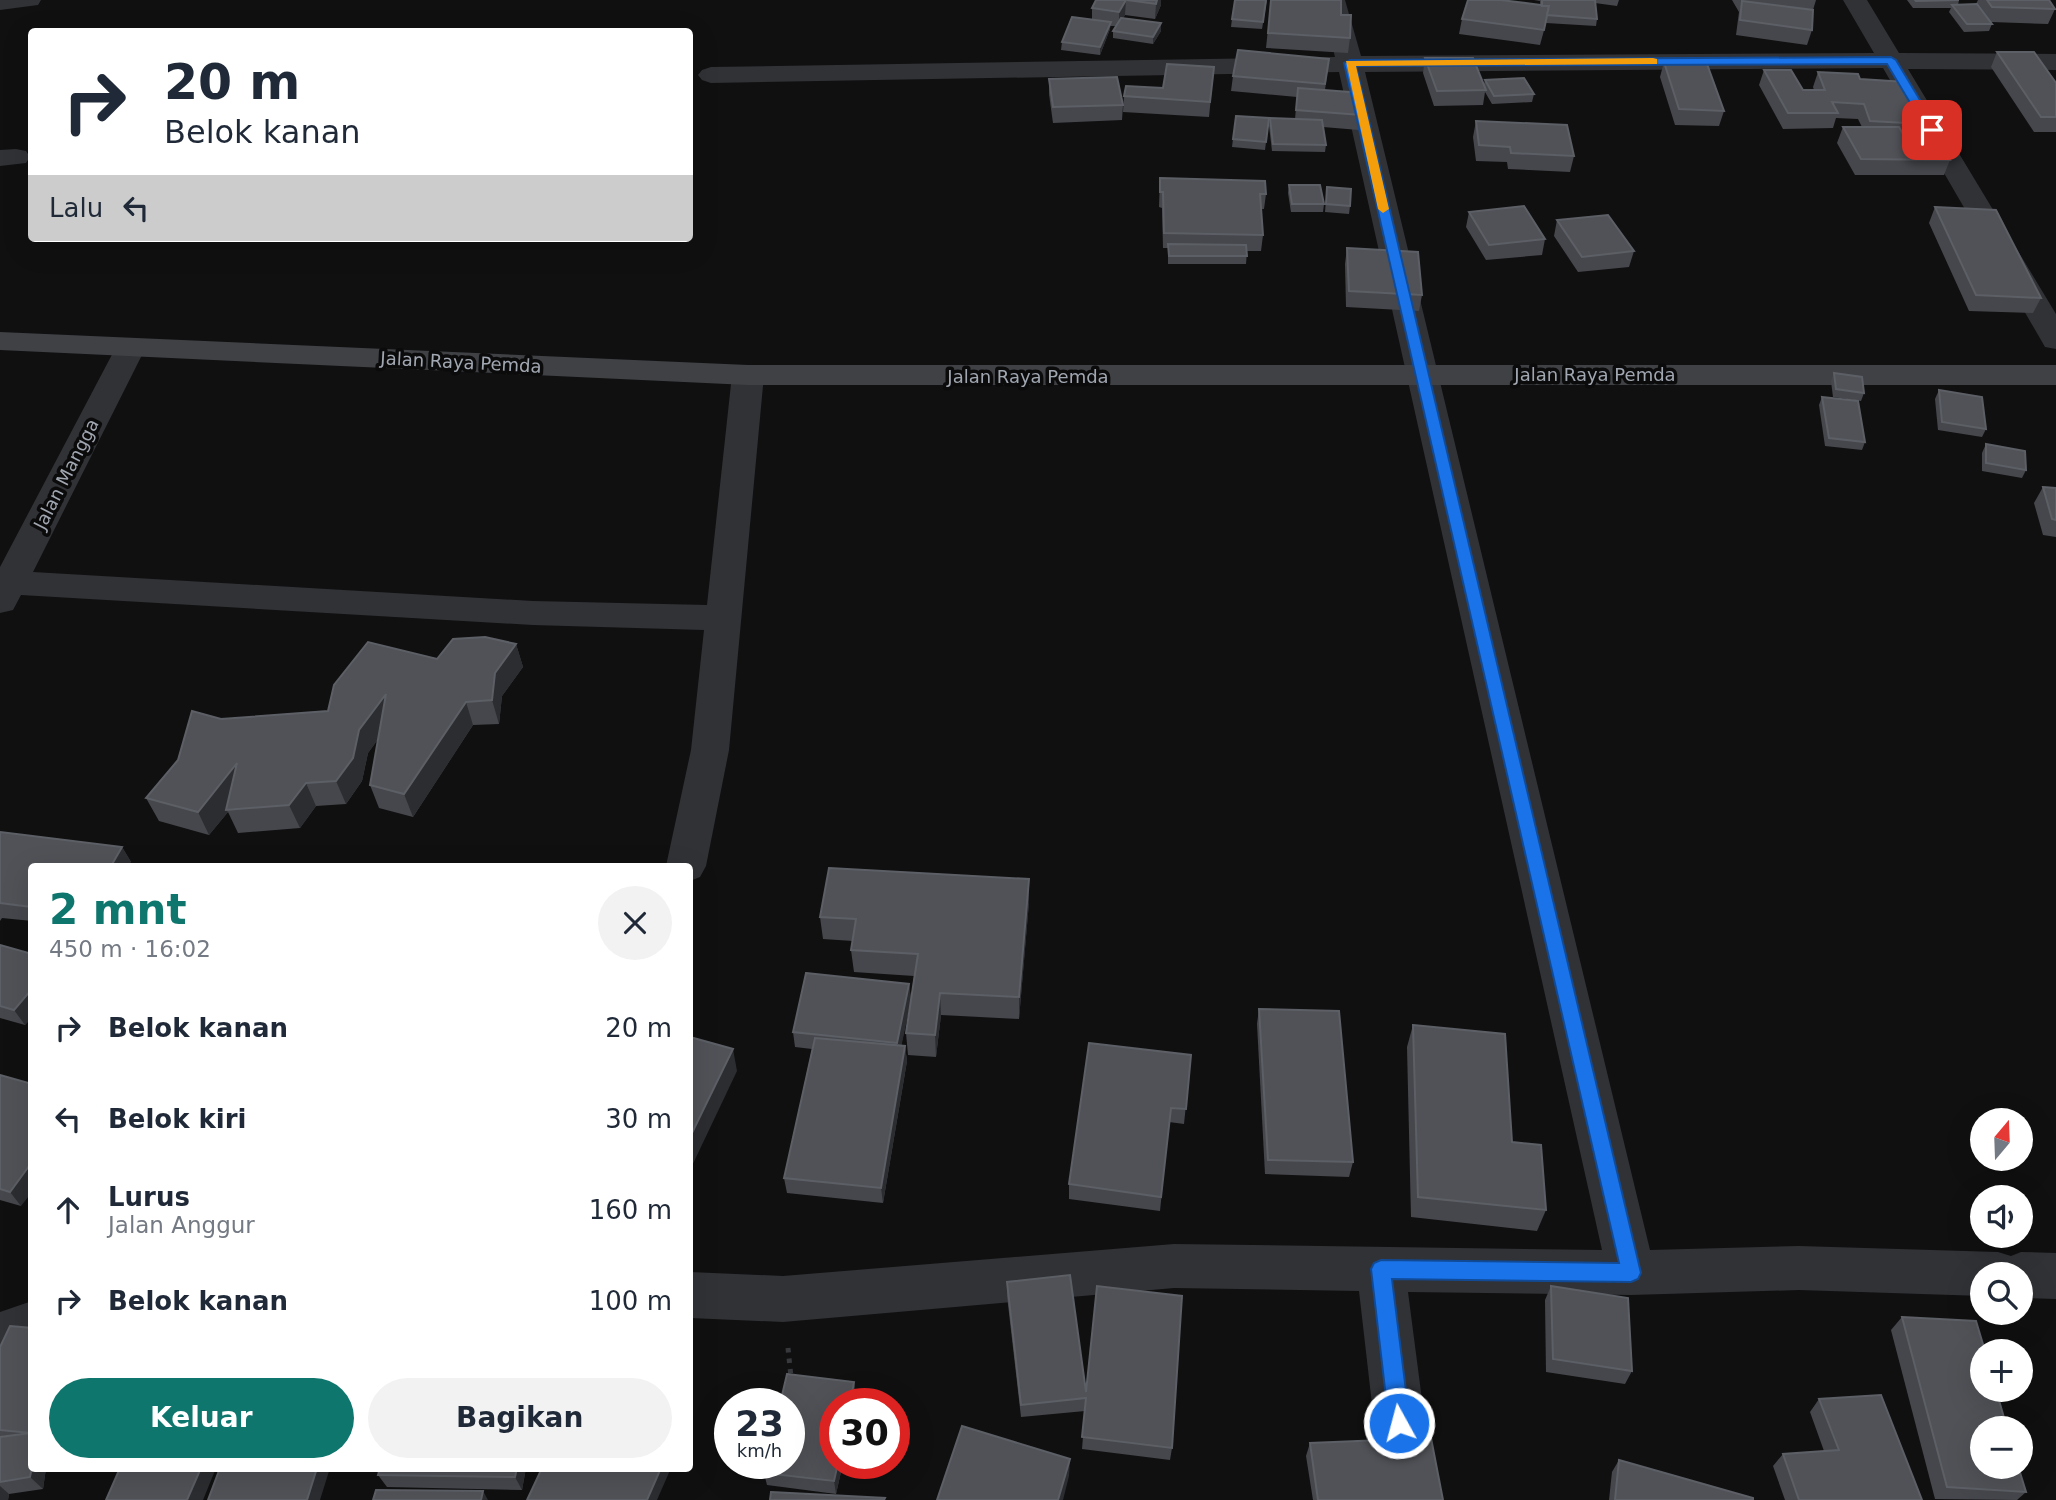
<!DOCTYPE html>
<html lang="id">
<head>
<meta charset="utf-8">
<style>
  :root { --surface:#fff; --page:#f2f2f3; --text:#1f2937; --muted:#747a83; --accent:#0f766e }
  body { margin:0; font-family:"DejaVu Sans",sans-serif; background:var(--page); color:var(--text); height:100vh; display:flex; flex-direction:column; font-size:26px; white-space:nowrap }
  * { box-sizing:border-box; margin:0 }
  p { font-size:23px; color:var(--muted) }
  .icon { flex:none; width:38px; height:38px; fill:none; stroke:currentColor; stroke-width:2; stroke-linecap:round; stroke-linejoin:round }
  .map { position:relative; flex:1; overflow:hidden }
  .details { position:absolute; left:28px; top:863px; width:665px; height:609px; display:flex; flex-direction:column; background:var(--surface); border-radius:7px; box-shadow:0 7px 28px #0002 }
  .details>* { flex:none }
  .top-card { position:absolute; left:28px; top:28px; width:665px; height:214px; border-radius:7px; box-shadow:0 7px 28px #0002; background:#fff; color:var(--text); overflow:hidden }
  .needle { width:46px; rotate:19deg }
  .buttons { position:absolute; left:1970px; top:1108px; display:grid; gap:14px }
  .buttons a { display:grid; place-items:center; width:63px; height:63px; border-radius:50%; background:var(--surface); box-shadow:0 7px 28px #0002; font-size:35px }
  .speed { position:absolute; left:714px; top:1388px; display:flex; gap:14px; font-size:35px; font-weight:700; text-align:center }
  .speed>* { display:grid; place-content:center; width:91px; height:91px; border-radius:50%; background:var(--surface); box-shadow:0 7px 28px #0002; line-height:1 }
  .speed small { font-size:18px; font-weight:400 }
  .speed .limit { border:10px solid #d22; background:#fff; color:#111 }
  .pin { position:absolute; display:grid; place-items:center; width:60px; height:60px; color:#fff; margin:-30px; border-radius:14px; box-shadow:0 4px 10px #0006 }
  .me { position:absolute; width:77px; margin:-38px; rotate:353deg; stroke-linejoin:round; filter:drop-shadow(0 0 5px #0008) }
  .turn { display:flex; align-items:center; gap:24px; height:147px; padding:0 21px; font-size:32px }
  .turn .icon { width:91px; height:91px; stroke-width:2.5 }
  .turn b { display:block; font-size:49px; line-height:60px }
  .then { display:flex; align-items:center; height:66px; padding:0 21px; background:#0003; gap:14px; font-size:26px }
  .round { display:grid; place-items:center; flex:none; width:74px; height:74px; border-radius:37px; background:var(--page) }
  .summary { display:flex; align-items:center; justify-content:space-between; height:119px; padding:0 21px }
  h1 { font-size:42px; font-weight:700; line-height:52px; color:var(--accent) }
  .button { display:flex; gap:14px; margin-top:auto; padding:14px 21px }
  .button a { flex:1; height:80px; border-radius:42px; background:var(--accent); color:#fff; font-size:28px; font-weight:700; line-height:80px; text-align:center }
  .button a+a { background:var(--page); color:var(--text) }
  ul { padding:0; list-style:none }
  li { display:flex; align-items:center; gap:21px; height:91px; padding:0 21px }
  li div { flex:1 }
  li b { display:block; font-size:26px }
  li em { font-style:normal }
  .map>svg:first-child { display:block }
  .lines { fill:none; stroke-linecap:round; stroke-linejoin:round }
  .path { stroke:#37393d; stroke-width:5; stroke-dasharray:4.5 6; stroke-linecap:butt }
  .street { fill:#313236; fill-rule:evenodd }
  .secondary { fill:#3f4145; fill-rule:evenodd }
  .wall { fill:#46474c }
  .shaded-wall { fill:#2c2d30 }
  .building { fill:#505257; stroke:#5c5f65; stroke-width:2 }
  .route { fill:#1a73e8; stroke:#114b97; stroke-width:2 }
  .slow { fill:#f59e0b }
  .labels { text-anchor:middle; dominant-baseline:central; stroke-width:7; stroke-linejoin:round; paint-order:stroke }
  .street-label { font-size:18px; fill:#a1a7b1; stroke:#0b0b0c }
</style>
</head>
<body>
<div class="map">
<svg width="2056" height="1500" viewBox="0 0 2056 1500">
  <rect width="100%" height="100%" fill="#101011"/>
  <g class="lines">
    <g class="path">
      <path d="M788,1348l3,29"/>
      <path d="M801,1483l2,17"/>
    </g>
    <g class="street">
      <path d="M0,0h41l-3,5 -38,5z"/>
      <path d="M1321,0h24l16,56 513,-3 -31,-53h24l32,53 157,1v16l-148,-1 148,245v35l-11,-2 -4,-7 -158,-272 -518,4 285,1178 149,-4 199,6 13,4 10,-4 35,1v46l-35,-1v-24h-38v22l-184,-6 -168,5 -223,-3 27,208h-52l-24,-209 -185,-3 -391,34 -93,-4v-46l93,4 391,-32 428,6 -263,-1178 -628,11 -9,-3 -4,-5 4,-5 9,-3 624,-10z"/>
      <path d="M16,149l10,2 4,6 -4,6 -26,3v-16z"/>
      <path d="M131,338l11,2 4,7 -113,225 500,29 174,4 25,-230 5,-7 11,-3 11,3 5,7 -35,375 -23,116 -6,11 -10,4v-15h-24l25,-116 13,-120 -171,-5 -512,-30 -8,15 -13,3v-46l116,-220 4,-7z"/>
      <path d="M32,1301v47l-32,12v-48z"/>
    </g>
    <path class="secondary" d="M0,332l748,33h1308v20h-1308l-748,-35z"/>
  </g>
  <g class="wall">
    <path d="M1096,0h65v5l-6,14 -30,-4 -2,3 38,5v8l-8,13 -40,-6v-7l3,-5h-6v3l-10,26 -39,-5 1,-8 30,-22v-12z"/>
    <path d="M1267,0l-5,29 -31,-2 1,-8z"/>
    <path d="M1271,0l70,15 9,23 -2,15 -82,-5z"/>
    <path d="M1534,0h85l-2,6 -22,-3 2,16 -1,7 -50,-3 -6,22 -81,-11 3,-15 78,-14v-4z"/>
    <path d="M1732,0h84l-3,10 -1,20 -5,15 -71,-10 3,-23z"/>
    <path d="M1907,0h52l-1,5 18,-1 2,-4h71l6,9 -7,15 -57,-2 1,2 -3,7 -25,1 -15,-20 2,-4h-38z"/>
    <path d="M1997,52l59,31v49h-22l-43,-65z"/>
    <path d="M1425,58l59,26 1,-4 49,14 -2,8 -40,2 -7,-12 -2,13 -49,1 -11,-33z"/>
    <path d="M1329,59l-4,31 36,25 -2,15 -36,-3 3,18 -1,7 -53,-1 -3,-25 1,-8 25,1 2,-22 -66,-6 2,-15z"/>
    <path d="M1664,62l60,49 -5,15 -44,-1 -15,-48z"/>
    <path d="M1214,67l-5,50 -86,-5 1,-16 39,-8z"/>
    <path d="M1764,70l39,20h11l-1,-3 5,-15 42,7 64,45 -5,13 31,23 -6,15h-89l-18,-32 6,-16h19l-4,-8 -22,-1 -3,10 -50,1 -24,-44z"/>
    <path d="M1049,79l74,26 -1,15 -69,3 -4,-29z"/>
    <path d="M1236,116l33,2 -4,32 -33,-3z"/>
    <path d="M1476,121l98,35 -4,16 -62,-3 -1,-7 -31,-1 -3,-24z"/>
    <path d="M1160,178l106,16 -2,15h-3l2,26 -2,16h-14l-1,13h-78v-16h-5l-1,-40 -3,-1z"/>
    <path d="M1289,185l35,19 -1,8h-32l-3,-19z"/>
    <path d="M1327,187l23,19 -1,8 -24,-2z"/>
    <path d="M1935,207l106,91 -8,15 -64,-2 -40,-88z"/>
    <path d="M1469,212l76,27 -3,16 -56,5 -20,-33z"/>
    <path d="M1557,220l77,31 -5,16 -51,5 -24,-36z"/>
    <path d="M1347,248l75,47 -3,16 -73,-4 -1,-43z"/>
    <path d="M1834,373l30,20 -3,8 -28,-4 -2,-16z"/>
    <path d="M1939,390l47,39 -4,8 -44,-7 -3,-31z"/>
    <path d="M1822,397l43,45 -3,8 -37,-4 -6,-41z"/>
    <path d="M1986,444l40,26 -4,8 -40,-7v-18z"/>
    <path d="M2043,487l13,1v49l-13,-2 -9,-32z"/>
    <path d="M516,644l7,23 -21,29 -3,28 -26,1 -60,92 -34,-9 -9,-23 8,-46 -10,14 -6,28 -16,23 -30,2 -16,22 -62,5 -10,-21 -19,23 -50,-14 -13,-23 75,-79 107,-8 109,-52z"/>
    <path d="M0,832l122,15 9,15 -99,4v55l-30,-3 -2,3z"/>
    <path d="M1029,902l-10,117 -78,-4 -5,42 -28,-2 -2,-22 8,-57 -60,-4 -3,-22 2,-9 -30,-2 -3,-22z"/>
    <path d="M0,945l32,9v63l-7,8 -25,-7z"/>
    <path d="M909,984l2,15 -10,47h4l2,15 -24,142 -96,-10 -3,-15 28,-129 -17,-2 -2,-15z"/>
    <path d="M1259,1009l94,153 -4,15 -84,-3 -8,-150z"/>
    <path d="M1413,1025l99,117 34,68 -9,21 -126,-14 -4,-170z"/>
    <path d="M1191,1055l-7,69 -15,-2 -9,89 -91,-12v-15z"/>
    <path d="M0,1075l21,131 -21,-6z"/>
    <path d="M1007,1282l79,110 86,56 -2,12 -88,-11 3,-38 -64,6 -14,-121z"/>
    <path d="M1551,1286l81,85 -7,13 -79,-12 -1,-72z"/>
    <path d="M1902,1317l124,175 -9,8 -82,-1 -44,-169z"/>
    <path d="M32,1328v140h14l-3,21 -34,5 -1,6h-8v-153z"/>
    <path d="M854,1382l2,13 -1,9h-20v59h8l-7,31 -69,-9 -3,-12z"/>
    <path d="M1819,1399l103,101h-137l-12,-34 10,-12 41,-3 -14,-39z"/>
    <path d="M1310,1443l133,57h-130l-7,-44z"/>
    <path d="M1619,1460l134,40h-144l3,-28z"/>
    <path d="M526,1468l-4,22 -135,-3 -9,-12z"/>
  </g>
  <g class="shaded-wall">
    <path d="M1126,0l-1,15 -6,12v-15z"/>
    <path d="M1157,0h4v5l-6,14 1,-15z"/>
    <path d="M1111,22l-1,7 -10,26v-8z"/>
    <path d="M1161,23v8l-8,13v-7z"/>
    <path d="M516,644l7,23 -21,29 -3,28 -7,-24 3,-27z"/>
    <path d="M386,694l9,23 -27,36 -6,28 -16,23 -10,-23 23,-51z"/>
    <path d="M466,702l7,23 -60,92 -9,-23z"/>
    <path d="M237,763l-11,47 2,2 -19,23 -11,-23z"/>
    <path d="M306,783l10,23 -16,22 -11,-23z"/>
    <path d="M122,847l9,15 -2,4h-18z"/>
    <path d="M1029,879v23l-10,117v-22z"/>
    <path d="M909,984l2,15 -12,59 -2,-15z"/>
    <path d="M32,989v28l-7,8 -11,-15z"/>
    <path d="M940,993l1,22 -5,42 -1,-22z"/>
    <path d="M905,1046l2,15 -24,142 -2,-15z"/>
    <path d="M733,1049l4,22 -47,99v-33z"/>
    <path d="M32,1162v30l-11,14 -11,-14z"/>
    <path d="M854,1382l2,13 -1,9h-5z"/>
    <path d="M690,1406l3,12 -3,8z"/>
    <path d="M1070,1459l-1,17 -6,24h-5z"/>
    <path d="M838,1463h5l-7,31 -2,-13z"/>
    <path d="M32,1468h14l-3,21 -13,-12z"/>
    <path d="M201,1468h15l-13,32h-16z"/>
    <path d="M317,1468h13l-10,32h-13z"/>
    <path d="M517,1468h9l-4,22 -7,-13z"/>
    <path d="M661,1468h10l-14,32h-10z"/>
    <path d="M0,1486l9,8 -1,6h-8z"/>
    <path d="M483,1491l5,9h-7z"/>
  </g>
  <g class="building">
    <path d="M1096,0h30l-7,12 -27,-4z"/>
    <path d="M1127,0h30l-1,4z"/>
    <path d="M1235,0h31l-3,22 -31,-3z"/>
    <path d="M1271,0h70v15h10l-1,23 -82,-5z"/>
    <path d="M1468,0h33l48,6 -5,24 -82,-11z"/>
    <path d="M1542,0h53l2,19 -50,-4 2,-9h-7z"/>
    <path d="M1915,0h44l-43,1z"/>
    <path d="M1987,0h62l6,9 -63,-2z"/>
    <path d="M1742,1l71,9 -1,20 -72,-10z"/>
    <path d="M1977,4l15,20h-25l-15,-19z"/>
    <path d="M1072,17l39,5 -11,25 -38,-5z"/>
    <path d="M1121,18l40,5 -8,14 -40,-6z"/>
    <path d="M1238,50l91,9 -4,25 -92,-8z"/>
    <path d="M1997,52h37l22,31v34h-15z"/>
    <path d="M1425,58h48l13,32 -49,1z"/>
    <path d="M1664,62l43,2 17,47 -45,-2z"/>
    <path d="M1167,64l47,3 -4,35 -86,-6 2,-10 37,2z"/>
    <path d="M1764,70h27l12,20h22l-7,-18 40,2 2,5 46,3 18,42 -54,-3 -6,-17 -32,-2 6,11h-50z"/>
    <path d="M1117,77l6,28 -70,2 -4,-28z"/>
    <path d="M1524,78l10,16 -40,2 -9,-16z"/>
    <path d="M1298,88l64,5 -1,22 -65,-5z"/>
    <path d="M1236,116l33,2 -3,24 -33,-3z"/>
    <path d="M1270,118l52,2 4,25 -53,-1z"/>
    <path d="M1476,121l91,4 7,31 -63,-3 -1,-6 -31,-2z"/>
    <path d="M1843,127h56l6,10h31l14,23 -89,-1z"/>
    <path d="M1160,178l105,3 1,13h-6l3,41 -99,-2 -1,-41h-3z"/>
    <path d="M1289,185h31l4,19h-32z"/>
    <path d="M1327,187l24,2 -1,17 -24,-2z"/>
    <path d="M1524,206l21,33 -56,6 -20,-33z"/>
    <path d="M1935,207l61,3 45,88 -65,-3z"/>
    <path d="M1608,215l26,36 -52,6 -25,-37z"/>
    <path d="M1168,244l78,1 1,11h-78z"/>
    <path d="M1347,248l71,4 4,43 -73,-4z"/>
    <path d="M1834,373l28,4 2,16 -28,-4z"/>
    <path d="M1939,390l43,7 4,32 -44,-7z"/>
    <path d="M1822,397l36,4 7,41 -36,-4z"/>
    <path d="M1986,444l39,7 1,19 -40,-7z"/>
    <path d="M2043,487l13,1v32l-4,-1z"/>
    <path d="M485,637l31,7 -21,29 -3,27 -26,2 -62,92 -34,-9 16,-91 -27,36 -6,28 -17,23 -30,2 -17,22 -63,5 11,-47 -39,49 -52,-14 32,-38 14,-49 29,8 107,-8 6,-26 34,-43 69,17 16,-20z"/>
    <path d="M0,832l122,15 -11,19h-79v41l-32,-4z"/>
    <path d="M829,868l200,11 -10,118 -79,-4 -5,42 -29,-2 12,-79 -67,-4 5,-31 -36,-2z"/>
    <path d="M0,945l32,9v35l-18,21 -14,-4z"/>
    <path d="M806,973l103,11 -12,59 -104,-11z"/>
    <path d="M1259,1009l80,2 14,151 -85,-2z"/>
    <path d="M1413,1025l92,9 7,108 29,3 5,65 -128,-13z"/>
    <path d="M690,1037l43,12 -43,88z"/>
    <path d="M815,1038l90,8 -24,142 -97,-10z"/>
    <path d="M1089,1043l102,12 -5,54 -15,-1 -10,89 -92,-13z"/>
    <path d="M0,1075l32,9v78l-22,30 -10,-3z"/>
    <path d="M1070,1275l16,117 11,-106 85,10 -10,152 -90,-11 4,-39 -65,7 -14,-123z"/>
    <path d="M1551,1286l77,12 4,73 -79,-12z"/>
    <path d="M1902,1317l74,4 9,30h-2v39h13l11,38h-24v38h35l8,26 -79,-5z"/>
    <path d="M10,1326l22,2v139l-2,10 -30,5v-45l31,-4 -31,-3v-83z"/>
    <path d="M787,1374l67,8 -4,22h-15v59h3l-4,18 -70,-8 2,-10h23v-59h-9z"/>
    <path d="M1881,1395l41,105h-123l-16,-46 56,-4 -20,-51z"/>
    <path d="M962,1426l108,33 -12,41h-121z"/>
    <path d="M1431,1438l12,62h-125l-8,-57z"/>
    <path d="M1619,1460l134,38v2h-138z"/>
    <path d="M120,1468h81l-14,32h-81z"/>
    <path d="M220,1468h97l-10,32h-99z"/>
    <path d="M380,1468h137l-2,9 -137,-2z"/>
    <path d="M542,1468h119l-14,32h-120z"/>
    <path d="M376,1490l107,1 -2,9h-108z"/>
    <path d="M771,1492l114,6 -1,2h-114z"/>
  </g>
  <path class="route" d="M1891,57l5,3 42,70 -2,3h-8l-41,-69 -531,2 285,1207 -3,6 -7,3 -239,-3 18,144 -3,7 -8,4 -7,-4 -3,-7 -18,-154 3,-6 7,-3 238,3 -275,-1200 6,-3z"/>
  <path class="slow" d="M1653,58l4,1v5l-301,2 33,143 -6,4 -5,-4 -32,-148z"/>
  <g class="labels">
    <g class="street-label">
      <text transform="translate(461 362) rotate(3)">Jalan Raya Pemda</text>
      <text x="1595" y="374">Jalan Raya Pemda</text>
      <text x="1028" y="376">Jalan Raya Pemda</text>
      <text transform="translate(66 474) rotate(-63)">Jalan Mangga</text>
    </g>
  </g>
</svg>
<div class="buttons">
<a><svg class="needle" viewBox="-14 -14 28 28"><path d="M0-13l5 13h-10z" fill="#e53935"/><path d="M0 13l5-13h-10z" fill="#747a83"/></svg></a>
<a><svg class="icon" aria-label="sound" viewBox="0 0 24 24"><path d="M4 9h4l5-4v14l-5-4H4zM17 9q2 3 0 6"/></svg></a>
<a><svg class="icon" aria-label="search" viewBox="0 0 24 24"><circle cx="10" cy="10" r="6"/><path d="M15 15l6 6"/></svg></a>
<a>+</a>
<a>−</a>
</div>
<div class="speed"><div>23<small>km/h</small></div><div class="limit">30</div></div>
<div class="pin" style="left:1932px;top:130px;background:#d93025"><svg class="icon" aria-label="arrive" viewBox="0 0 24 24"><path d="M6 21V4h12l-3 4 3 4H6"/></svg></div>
<svg class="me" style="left:1399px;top:1423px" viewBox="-20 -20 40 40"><circle r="17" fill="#1a73e8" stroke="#fff" stroke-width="3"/><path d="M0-11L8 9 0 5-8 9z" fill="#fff"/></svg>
<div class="top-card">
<div class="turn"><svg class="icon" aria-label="right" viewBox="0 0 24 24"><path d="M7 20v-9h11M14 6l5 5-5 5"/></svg><div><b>20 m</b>Belok kanan</div></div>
<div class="then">Lalu<svg class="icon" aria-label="left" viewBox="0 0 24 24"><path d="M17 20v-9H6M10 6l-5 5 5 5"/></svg></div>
</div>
<section class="details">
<div class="summary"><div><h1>2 mnt</h1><p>450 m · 16:02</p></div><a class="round"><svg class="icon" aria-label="close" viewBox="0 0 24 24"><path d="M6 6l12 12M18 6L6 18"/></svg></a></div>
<ul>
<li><svg class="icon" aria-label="right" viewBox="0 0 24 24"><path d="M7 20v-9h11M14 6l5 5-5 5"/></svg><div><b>Belok kanan</b></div><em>20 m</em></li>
<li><svg class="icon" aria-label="left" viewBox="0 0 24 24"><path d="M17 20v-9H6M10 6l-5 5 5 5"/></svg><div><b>Belok kiri</b></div><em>30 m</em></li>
<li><svg class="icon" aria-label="ahead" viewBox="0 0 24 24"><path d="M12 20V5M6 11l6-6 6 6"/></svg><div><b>Lurus</b><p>Jalan Anggur</p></div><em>160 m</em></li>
<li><svg class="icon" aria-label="right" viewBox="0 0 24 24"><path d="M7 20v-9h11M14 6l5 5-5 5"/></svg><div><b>Belok kanan</b></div><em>100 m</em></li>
</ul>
<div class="button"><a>Keluar</a><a>Bagikan</a></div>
</section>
</div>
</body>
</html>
